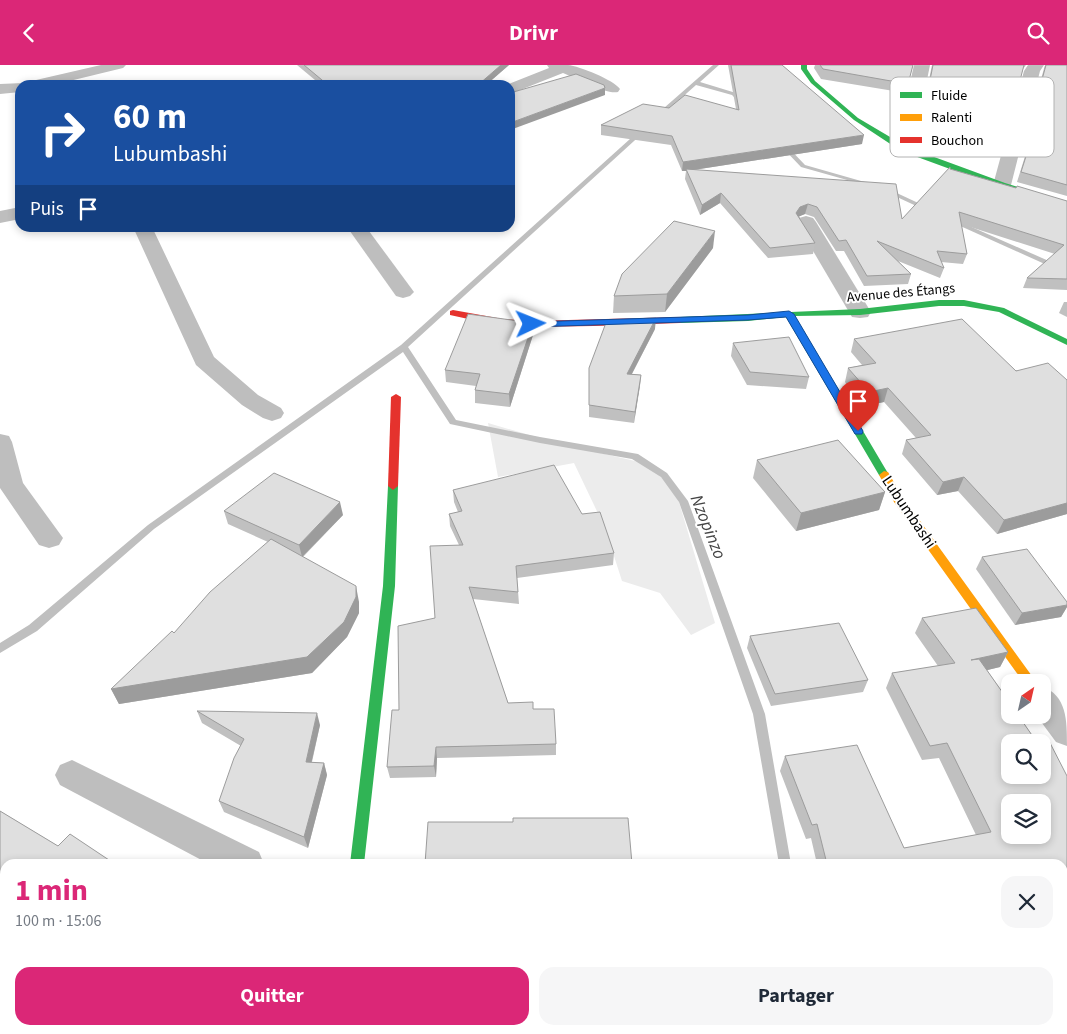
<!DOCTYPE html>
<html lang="fr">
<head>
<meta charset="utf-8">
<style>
  :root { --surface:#fff; --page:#f6f6f7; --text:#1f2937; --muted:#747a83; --accent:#db2777 }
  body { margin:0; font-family:"Source Sans 3",sans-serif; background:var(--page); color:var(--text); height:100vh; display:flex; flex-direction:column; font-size:19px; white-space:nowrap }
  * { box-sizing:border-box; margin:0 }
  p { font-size:16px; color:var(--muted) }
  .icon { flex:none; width:28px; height:28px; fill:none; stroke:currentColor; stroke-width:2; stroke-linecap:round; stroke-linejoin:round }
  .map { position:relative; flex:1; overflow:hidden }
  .panel { position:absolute; left:0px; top:794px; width:1068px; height:176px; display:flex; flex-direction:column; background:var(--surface); border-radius:15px 15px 0 0; box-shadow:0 2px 8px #0003 }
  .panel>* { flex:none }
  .hud { position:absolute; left:15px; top:15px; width:500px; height:152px; border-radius:15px; box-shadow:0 2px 8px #0003; background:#1a4fa0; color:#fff; overflow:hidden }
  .needle { width:32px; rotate:34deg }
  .fabs { position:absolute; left:1001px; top:609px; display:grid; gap:10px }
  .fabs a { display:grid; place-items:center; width:50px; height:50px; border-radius:10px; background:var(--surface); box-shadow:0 2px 8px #0003; font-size:25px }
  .pin { position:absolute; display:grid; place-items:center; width:42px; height:42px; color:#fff; margin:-51px -21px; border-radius:50% 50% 50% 0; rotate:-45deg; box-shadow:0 0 5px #0007 }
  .pin .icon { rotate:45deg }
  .me { position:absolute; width:55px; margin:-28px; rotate:88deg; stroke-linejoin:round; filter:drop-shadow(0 0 4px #0008) }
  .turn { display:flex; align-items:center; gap:18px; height:105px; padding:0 15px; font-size:22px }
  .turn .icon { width:65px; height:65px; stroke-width:2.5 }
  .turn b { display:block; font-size:35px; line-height:42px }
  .then { display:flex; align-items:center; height:48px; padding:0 15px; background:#0003; gap:10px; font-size:19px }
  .round { display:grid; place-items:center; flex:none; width:52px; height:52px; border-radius:15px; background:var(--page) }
  .head { display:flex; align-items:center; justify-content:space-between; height:85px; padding:0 15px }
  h1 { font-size:30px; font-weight:700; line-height:38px; color:var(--accent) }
  .action { display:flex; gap:10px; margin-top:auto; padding:10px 15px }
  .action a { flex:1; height:58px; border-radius:15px; background:var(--accent); color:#fff; font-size:20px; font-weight:700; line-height:58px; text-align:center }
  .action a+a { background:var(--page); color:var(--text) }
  header { display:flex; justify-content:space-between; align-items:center; height:65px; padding:0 15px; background:var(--accent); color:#fff; font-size:22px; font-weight:700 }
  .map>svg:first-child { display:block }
  .green { fill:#ececec }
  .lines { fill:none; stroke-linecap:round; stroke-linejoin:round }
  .stream { fill:#bfbfbf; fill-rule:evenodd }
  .street { fill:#bebebe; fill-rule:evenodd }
  .fast { fill:#30b455; fill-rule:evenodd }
  .slow { fill:#ff9f0a; fill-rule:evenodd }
  .jam { fill:#e5322d; fill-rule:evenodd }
  .wall { fill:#c0c0c0 }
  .shaded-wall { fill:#9c9c9c }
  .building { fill:#dfdfdf; stroke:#9c9c9c; fill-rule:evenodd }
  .route { fill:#1a73e8; stroke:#114b97 }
  .labels { text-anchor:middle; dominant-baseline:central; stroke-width:4; stroke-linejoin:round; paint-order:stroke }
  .far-street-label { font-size:14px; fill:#000; stroke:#fff }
  .street-label { font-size:16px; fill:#000; stroke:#fff }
  .water-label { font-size:18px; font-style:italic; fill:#444; stroke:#fff }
  .key { fill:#fff; stroke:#b2b2b2; stroke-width:1 }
  .key-label { font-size:14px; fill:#000 }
</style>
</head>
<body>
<header><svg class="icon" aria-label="back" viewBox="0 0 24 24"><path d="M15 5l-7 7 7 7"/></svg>Drivr<svg class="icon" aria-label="search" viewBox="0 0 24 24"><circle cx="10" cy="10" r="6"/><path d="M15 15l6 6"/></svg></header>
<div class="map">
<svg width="1067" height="969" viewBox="0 0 1067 969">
  <rect width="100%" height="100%" fill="#fff"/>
  <g class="green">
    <path d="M488,358l69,20 91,21 28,28 39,131 -24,12 -31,-42 -38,-12 -17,-53 -31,-65 -76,14z"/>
    <path d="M1067,912v57h-162l34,-4h123l1,-50z"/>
  </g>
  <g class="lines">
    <g class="stream">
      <path d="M713,0h6l-19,17 36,11 8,8v2h-4l-8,-8 -36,-10 -36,32h-4v-2z"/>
      <path d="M640,65l5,1 -237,216 48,73 84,17 98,17 29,19 21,28 77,213 26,150h-12l-26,-150 -74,-212 -18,-25 -29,-18 -92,-16 -90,-19 -47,-72 -249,177 -117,102 -37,22v-10l29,-18 119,-100 253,-180z"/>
      <path d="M781,79h4l20,21 70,20 -3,2 -71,-20 -20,-21z"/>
      <path d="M886,123l43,20 1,1 -5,1 -41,-19 -1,-1z"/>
      <path d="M949,152l118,52v5l-120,-54 -1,-1z"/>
      <rect x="807" y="965" width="14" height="4"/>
    </g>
    <g class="street">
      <path d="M101,0h25l-3,3 -70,17h-33v7l-20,2v-10l23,-1z"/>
      <path d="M547,0c7,0 14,0 21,0 11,1 46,15 52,24l-2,3c-11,3 -42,-14 -55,-19l-53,21v-9h-4l43,-17z"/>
      <path d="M914,0h16l-17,84 -3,4 -6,1 -6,-1 -3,-4z"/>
      <path d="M1028,0h16l-4,6 -29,114 -3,4 -6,1 -6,-1 -3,-4 31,-114z"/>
      <path d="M20,142v12l-20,4v-12z"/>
      <path d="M806,151l7,2 3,4 55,90 -3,5 -8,1 -8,-1 -3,-5 -53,-90 3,-4z"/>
      <path d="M133,162h19l62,130 44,38 23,13 3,5 -3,5 -9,3 -9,-3 -21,-13 -46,-40z"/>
      <path d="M347,162h19l48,65 -4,4 -7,2 -7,-2z"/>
      <path d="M0,369l9,2 3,6 11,41 40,55 -4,7 -10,3 -10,-3 -39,-57z"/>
      <path d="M1042,621c25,10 25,34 25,60l-11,-4 -20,-27h6z"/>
      <path d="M72,695l187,92 5,12h-55l-149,-79 -5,-10 5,-10z"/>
      <path d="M309,965h40l-1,4h-40z"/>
    </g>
    <g class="fast">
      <path d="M801,0h6v4l8,12 43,37 49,29 98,36 62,19v4l-68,-19 -98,-36 -47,-31 -43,-37 -10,-14z"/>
      <path d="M939,235h25l40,8 63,31v6l-68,-33 -35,-6h-25l-79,9 -65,1 94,159 -5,4 -5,-4 -93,-158 -38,4 -68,2 -4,-3 4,-3 180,-8z"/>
      <path d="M393,417l5,4 -3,100 -31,278h-14l33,-278 5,-100z"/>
    </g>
    <path class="slow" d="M884,406l4,1 14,24 135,187h-13l-130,-181 -15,-27z"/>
    <g class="jam">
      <path d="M453,245l50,9 28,2 149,-4 4,3 -4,3c-77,2 -155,10 -230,-8v-4z"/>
      <path d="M396,329l5,3 -3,89 -5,4 -5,-4 3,-89z"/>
    </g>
  </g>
  <g class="wall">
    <path d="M297,0h212l-23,20h-165z"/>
    <path d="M728,0h54l80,79 -169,26 209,49 48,-50 66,19 51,13v89l-44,-2 4,-10 28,-24 -94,-30 6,30 -4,10 -22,-2 3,6 -4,10 -42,-17 13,13 -3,10 -44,2 -20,-35h-8l-22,-34 -9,-3 -6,2 16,27 -2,11 -45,4 -48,-55 -20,12 -15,-36 1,-8h-4l-11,-26 -70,-10v-10l68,-17 67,1z"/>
    <path d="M815,0h98l-7,28 -85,-14 -7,-11z"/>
    <path d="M932,0h94l-3,4 -18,63 -35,-6 5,-13 -51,-9z"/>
    <path d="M1045,0h22v131l-50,-14 14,-45 -6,-1z"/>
    <path d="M713,183l-48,64 -52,1 1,-17z"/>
    <path d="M1064,237h3v15l-8,-4z"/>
    <path d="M655,264l-23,45 9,1 -7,48 -45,-6v-49z"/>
    <path d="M533,270l-23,72 -35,-4v-13l1,-4 -30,-4 -1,-12z"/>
    <path d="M854,274l213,41v134l-70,20 -39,-43 -21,4 -35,-41 4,-14 10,-2 -32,-36 -19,4 -20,-24 3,-14 14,-3 -11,-13z"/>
    <path d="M733,278l76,34 -3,12 -59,-4 -16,-29z"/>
    <path d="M757,395l128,32 -6,18 -83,21 -43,-53z"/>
    <path d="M453,425l129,24 32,39 -1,12 -96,13 2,26 -46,-5 35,104 25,6 23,35v11l-119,3 -1,19 -46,1 -3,-11 12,-57 36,-92 24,-73 -9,-19 -1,-12 9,-2 -4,-10z"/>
    <path d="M224,446l119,4 -40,42 56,45v11l-12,24 -35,36 -193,31 -8,-15 63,-56 94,-91 -40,-18z"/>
    <path d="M982,492l85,45v5l-6,10 -46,8 -39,-56z"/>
    <path d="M922,553l86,34 -8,15 -13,3 49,71 31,35v168l-5,1v-81h-245l-6,-26 -5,1 -26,-68 5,-15 119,92 72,-13 -37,-77 -17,2 -36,-72 6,-15 46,-7 -23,-33z"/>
    <path d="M750,571l118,44 -5,12 -92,14 -24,-58z"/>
    <path d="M197,646l123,14 -8,37 12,1 3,12 -19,73 -84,-36 -5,-11 22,-55 -39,-23z"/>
    <path d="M0,746l58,35 57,18h-110v33l-5,-3z"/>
    <path d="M5,835v52l-5,-4v-43z"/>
  </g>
  <g class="shaded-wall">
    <path d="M501,0h8l-23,20h-8z"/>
    <path d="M605,23v7l-95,35v-7z"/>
    <path d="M864,70l-2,9 -175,27 -1,-2v2h-4l1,-9z"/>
    <path d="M721,128l-1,10 -20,12 2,-10z"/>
    <path d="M808,139l-3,10 -7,3 -2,-4 4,-6z"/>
    <path d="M715,166l-2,17 -48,64 2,-18z"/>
    <path d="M656,253l-1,11 -29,56 1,-11z"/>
    <path d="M533,258v12l-23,72 -1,-13z"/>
    <path d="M641,310l-1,11 -6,37 1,-11z"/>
    <path d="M888,323l-4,14 -19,4 4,-14z"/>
    <path d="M964,412l-6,14 -21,4 6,-13z"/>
    <path d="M885,427l-6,18 -83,21 5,-18z"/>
    <path d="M340,437l3,13 -41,42 -3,-12z"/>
    <path d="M1067,438v11l-70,20 7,-14z"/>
    <path d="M356,521l3,16v11l-12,24 -35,36 -193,31 -8,-15z"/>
    <path d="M1067,540v2l-6,10 -46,8 7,-12z"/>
    <path d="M1008,587l-8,15 -37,9 8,-16z"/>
    <path d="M317,648l3,12 -11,48 -3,-11z"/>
    <path d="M436,682l1,11 -1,19 -2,-11z"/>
    <path d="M324,698l3,12 -19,73 -4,-11z"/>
  </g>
  <g class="building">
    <path d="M304,0h197l-23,20h-150z"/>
    <path d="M731,0h51l82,70 -181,27 -11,-26 -71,-11 42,-21 26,4 16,-13 54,15z"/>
    <path d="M820,0h93l-5,19 -85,-15z"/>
    <path d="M933,0h91l-15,58 -36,-7 5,-12 -51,-9z"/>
    <path d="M1046,0h21v120l-46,-13 14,-44 -6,-1z"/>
    <path d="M576,9l28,11 1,3 -95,35v-30z"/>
    <path d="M950,102v2l66,19 1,-2 50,15v78l-40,-1 37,-33 -105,-33 8,42 -30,-3 7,17 -67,-27 34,33 -44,2 -21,-36 -7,1 -22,-34 -9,-3 -8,3 -4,6 19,30 -45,5 -49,-55 -19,12 -16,-36 210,15 6,35z"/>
    <path d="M674,156l41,10 -48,63 -53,2 8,-22z"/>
    <path d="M468,249l65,9 -24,71 -34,-4 5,-16 -35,-4z"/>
    <path d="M656,253l-29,56 14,1 -6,37 -46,-7v-37l18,-48z"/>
    <path d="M962,254l54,52 32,-8 19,17v123l-63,17 -40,-43 -21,5 -37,-42 25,-5 -43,-47 -19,4 -21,-24 28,-5 -22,-24z"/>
    <path d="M789,272l20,40 -59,-5 -17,-29z"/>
    <path d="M838,375l47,52 -84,21 -44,-53z"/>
    <path d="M554,400l28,49 18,-2 14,41 -98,13 2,26 -49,-5 39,116 25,-1v7h21l2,35 -120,3 -2,19 -47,1 5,-57h7l-1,-84 37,-8 -5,-72 33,-1 -14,-31 13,-3 -9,-21z"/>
    <path d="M274,408l66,29 -41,43 -75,-34z"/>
    <path d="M271,474l85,47v11l-12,25 -37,35 -196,32 61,-58 2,2 36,-41z"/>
    <path d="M1027,484l40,53v3l-45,8 -40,-56z"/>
    <path d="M976,543l32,44 -37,8 8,-1 31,44v12h8l18,26 12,-2 19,37v157l-5,1v-70h-235l-10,-40 -5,1 -27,-69 72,-11 47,103 87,-16 -44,-89 -17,3 -38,-73 63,-10 -33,-45zM1010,678h32v32h-32zM1010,738h32v32h-32z"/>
    <path d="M839,558l29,57 -93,14 -25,-58z"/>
    <path d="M197,646l120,2 -11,49 18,1 -20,74 -85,-36 15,-43 10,-19z"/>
    <path d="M0,746l58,35 12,-12 45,30h-110v25l-5,-2z"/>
    <path d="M513,753h115l4,46h-207l3,-42h85z"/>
    <path d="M5,835v48l-5,-4v-39z"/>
    <rect x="415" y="965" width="242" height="4"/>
  </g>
  <path class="route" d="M789,246l5,3 69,117 -1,3h-7l-69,-117 -38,3 -217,7 -4,-3 4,-2 217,-7z"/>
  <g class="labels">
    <g class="far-street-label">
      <text transform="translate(901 228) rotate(-5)">Avenue des Étangs</text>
    </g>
    <g class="street-label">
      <text transform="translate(909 447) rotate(56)">Lubumbashi</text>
    </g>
    <g class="water-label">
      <text transform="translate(708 462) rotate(68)">Nzopinzo</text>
    </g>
  </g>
  <rect x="890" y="12" width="164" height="80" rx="8" class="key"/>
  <rect x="900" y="27" width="22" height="6" fill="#30b455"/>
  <rect x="900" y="49" width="22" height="7" fill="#ff9f0a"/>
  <rect x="900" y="72" width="22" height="6" fill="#e5322d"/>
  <g class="key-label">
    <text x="931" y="35">Fluide</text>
    <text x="931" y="57">Ralenti</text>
    <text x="931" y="80">Bouchon</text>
  </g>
</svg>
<div class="fabs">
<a><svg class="needle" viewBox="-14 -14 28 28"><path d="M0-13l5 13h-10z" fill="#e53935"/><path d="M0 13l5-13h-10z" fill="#747a83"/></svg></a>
<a><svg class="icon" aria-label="search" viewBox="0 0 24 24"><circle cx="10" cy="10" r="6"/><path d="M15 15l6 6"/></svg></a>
<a><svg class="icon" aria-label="layers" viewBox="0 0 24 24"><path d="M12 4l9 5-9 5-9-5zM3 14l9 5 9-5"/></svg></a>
</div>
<div class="pin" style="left:858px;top:366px;background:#d93025"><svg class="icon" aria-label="arrive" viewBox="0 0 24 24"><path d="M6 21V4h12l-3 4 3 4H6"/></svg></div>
<svg class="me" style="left:531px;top:259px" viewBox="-20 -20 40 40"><path d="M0-17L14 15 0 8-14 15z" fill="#1a73e8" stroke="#fff" stroke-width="4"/></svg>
<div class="hud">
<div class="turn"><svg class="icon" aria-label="right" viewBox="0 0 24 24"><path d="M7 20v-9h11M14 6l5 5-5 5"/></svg><div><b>60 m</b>Lubumbashi</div></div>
<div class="then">Puis<svg class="icon" aria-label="arrive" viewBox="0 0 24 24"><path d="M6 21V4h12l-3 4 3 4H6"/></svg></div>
</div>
<section class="panel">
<div class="head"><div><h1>1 min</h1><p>100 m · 15:06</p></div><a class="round"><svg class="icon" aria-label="close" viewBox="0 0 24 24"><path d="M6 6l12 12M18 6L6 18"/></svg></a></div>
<div class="action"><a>Quitter</a><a>Partager</a></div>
</section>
</div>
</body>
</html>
